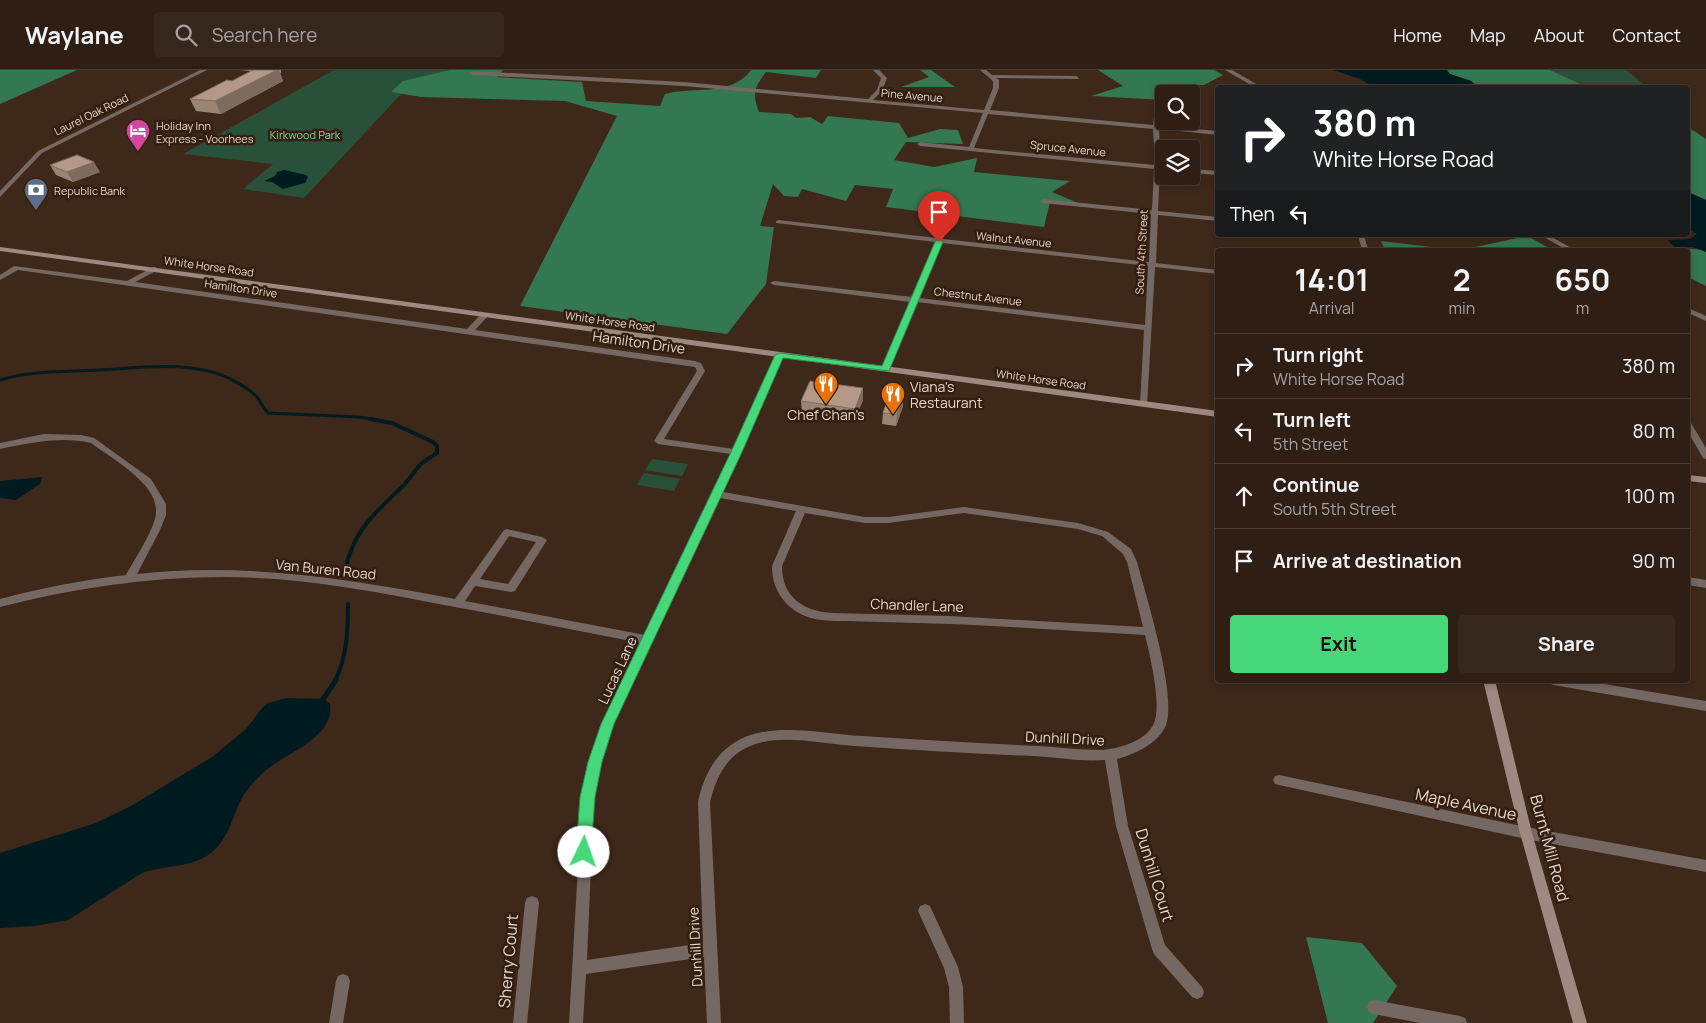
<!DOCTYPE html>
<html lang="en">
<head>
<meta charset="utf-8">
<style>
  :root { --surface:#2e1e14; --page:#36271d; --text:#f1f3f6; --muted:#a7a2a0; --line:#493c34; --accent:#46d77a }
  body { margin:0; font-family:Manrope,sans-serif; background:var(--page); color:var(--text); height:100vh; display:flex; flex-direction:column; font-size:19px; white-space:nowrap }
  * { box-sizing:border-box; margin:0 }
  p { font-size:16px; color:var(--muted) }
  .icon { flex:none; width:28px; height:28px; fill:none; stroke:currentColor; stroke-width:2; stroke-linecap:round; stroke-linejoin:round }
  .map { position:relative; flex:1; overflow:hidden }
  .drawer { position:absolute; left:1215px; top:178px; width:475px; height:435px; display:flex; flex-direction:column; background:var(--surface); border-radius:5px; box-shadow:0 2px 8px #0003,0 0 0 1px var(--line) }
  .drawer>* { flex:none }
  .guide { position:absolute; left:1215px; top:15px; width:475px; height:152px; border-radius:5px; box-shadow:0 2px 8px #0003,0 0 0 1px var(--line); background:#202124; color:#fff; overflow:hidden }
  .controls { position:absolute; left:1155px; top:15px; display:grid; gap:10px }
  .controls a { display:grid; place-items:center; width:45px; height:45px; border-radius:5px; background:var(--surface); box-shadow:0 2px 8px #0003,0 0 0 1px var(--line); font-size:25px }
  .pin { position:absolute; display:grid; place-items:center; width:42px; height:42px; color:#fff; margin:-51px -21px; border-radius:50% 50% 50% 0; rotate:-45deg; box-shadow:0 0 5px #0007 }
  .pin .icon { rotate:45deg }
  .me { position:absolute; width:55px; margin:-28px; rotate:3deg; stroke-linejoin:round; filter:drop-shadow(0 0 4px #0008) }
  .turn { display:flex; align-items:center; gap:18px; height:105px; padding:0 15px; font-size:22px }
  .turn .icon { width:65px; height:65px; stroke-width:2.5 }
  .turn b { display:block; font-size:35px; line-height:42px }
  .then { display:flex; align-items:center; height:48px; padding:0 15px; background:#0003; gap:10px; font-size:19px }
  .eta { display:flex; justify-content:space-evenly; align-items:center; height:85px; text-align:center }
  .eta b { font-size:30px; font-weight:700; line-height:35px }
  .cta { display:flex; gap:10px; margin-top:auto; padding:10px 15px }
  .cta a { flex:1; height:58px; border-radius:5px; background:var(--accent); color:#111; font-size:20px; font-weight:700; line-height:58px; text-align:center }
  .cta a+a { background:var(--page); color:var(--text) }
  ul { padding:0; list-style:none }
  li { display:flex; align-items:center; gap:15px; height:65px; padding:0 15px; border-top:1px solid var(--line) }
  li div { flex:1 }
  li b { display:block; font-size:19px }
  li em { font-style:normal }
  header { display:flex; align-items:center; gap:30px; box-sizing:border-box; height:70px; padding:0 25px; background:var(--surface); border-bottom:1px solid var(--line) }
  header strong { font-size:24px }
  nav { display:flex; gap:28px; margin-inline-start:auto; font-size:18px }
  .search { width:350px; height:45px; background:var(--page); display:flex; align-items:center; gap:12px; box-sizing:border-box; padding:0 18px; border-radius:5px; color:var(--muted); font-size:19px }
  .map>svg:first-child { display:block }
  .green { fill:#295139 }
  .forest { fill:#337850 }
  .water { fill:#001b20 }
  .lines { fill:none; stroke-linecap:round; stroke-linejoin:round }
  .stream-far2 { stroke:#001b20; stroke-width:3 }
  .stream-far1 { stroke:#001b20; stroke-width:4 }
  .stream { stroke:#001b20; stroke-width:5 }
  .minor { fill:#756862; fill-rule:evenodd }
  .tertiary { fill:#756862; fill-rule:evenodd }
  .secondary { fill:#9d8980; fill-rule:evenodd }
  .wall { fill:#9b8475 }
  .shaded-wall { fill:#7e6b5f }
  .building { fill:#b49988; stroke:#7e6b5f }
  .route { fill:#46d77a; stroke:#2e8c4f }
  .labels { text-anchor:middle; dominant-baseline:central; stroke-width:5; stroke-linejoin:round; paint-order:stroke }
  .far-street-label { font-size:11px; fill:#e5d6cd; stroke:#331e10 }
  .far-poi-label { font-size:11px; fill:#e5d6cd; stroke:#331e10; text-anchor:start }
  .far-park-label { font-size:11px; fill:#7bdba1; stroke:#331e10 }
  .street-label { font-size:14px; fill:#e5d6cd; stroke:#331e10 }
  .poi-label { font-size:14px; fill:#e5d6cd; stroke:#331e10; text-anchor:start }
  .near-street-label { font-size:16px; fill:#e5d6cd; stroke:#331e10 }
</style>
</head>
<body>
<header>
<strong>Waylane</strong>
<div class="search"><svg class="icon" aria-label="search" viewBox="0 0 24 24"><circle cx="10" cy="10" r="6"/><path d="M15 15l6 6"/></svg>Search here</div>
<nav><a>Home</a><a>Map</a><a>About</a><a>Contact</a></nav>
</header>
<div class="map">
<svg width="1706" height="953" viewBox="0 0 1706 953">
  <rect width="100%" height="100%" fill="#3e281a"/>
  <g class="green">
    <path d="M334,0h116l-59,22 11,1 -98,105 -61,-9 30,-25 -90,-10z"/>
    <path d="M1550,0h76l21,17h-60z"/>
    <path d="M652,389l36,5 -6,12 -37,-6z"/>
    <path d="M644,403l36,6 -6,12 -37,-6z"/>
  </g>
  <g class="forest">
    <path d="M0,0h77l-77,34z"/>
    <path d="M450,0h53l-6,7 85,5 4,19 74,5 5,-12c29,-8 66,3 86,-24h70l-5,8 -50,-6c-12,16 -14,21 -7,40l32,2 5,4 14,-1 12,7 6,-8 71,7 9,15 32,-9 18,1 5,14 -57,-2 -12,18 40,7 43,-9 -3,14 96,9 -18,11 26,11 -28,-1 -6,25 -158,-20 7,-18 -38,-4 -9,16 -44,-12 -4,8 -14,-1 -11,-12 -13,42 14,1 -8,57 -39,50 -207,-28 97,-190 -52,-15 -144,-4 -30,-5 12,-11z"/>
    <path d="M920,0h11l24,17h-54l28,-10z"/>
    <path d="M1098,0h116l9,5 -19,10h-28l-10,7 12,2h-14v6l-73,-4 32,-10z"/>
    <path d="M1446,0h104l37,17h-109l-7,-6 -21,-7z"/>
    <path d="M1688,57l18,12v61l-18,-8z"/>
    <path d="M1527,166l26,14h-92z"/>
    <path d="M1381,171l75,9h-71z"/>
    <path d="M1680,178l26,2v36l-18,-9v-27h-14z"/>
    <path d="M1306,867l56,6 35,43 -24,37h-45z"/>
  </g>
  <g class="water">
    <path d="M1333,0h114l3,4 21,7 7,6h-104l-14,-8z"/>
    <path d="M284,100l22,5 2,2 -3,6 -22,6 -11,-7 -8,-1 11,-5 2,-4z"/>
    <path d="M1688,122l18,8v52l-13,-5h-19l-6,-7 22,-1 7,-5 -9,-5z"/>
    <path d="M42,407l-2,7 -24,16 -16,-2v-17z"/>
    <path d="M287,628l37,1 6,5c5,34 -45,49 -65,67 -11,10 -20,20 -26,33 -8,18 -12,36 -28,49 -19,15 -47,12 -69,20l-74,47 -33,6 -35,2v-75l96,-30 35,-17 81,-49 34,-28 16,-21 6,-5z"/>
  </g>
  <g class="lines">
    <path class="stream-far2" d="M0,310c32,-10 65,-8 99,-10 42,-2 90,-10 130,8 9,5 21,11 28,19 4,5 6,11 11,16l91,4 17,3"/>
    <g class="stream-far1">
      <path d="M345,502c7,-41 31,-60 59,-87 6,-6 11,-15 17,-21 5,-4 11,-8 16,-11v-7l-4,-4 -41,-19 -22,-4"/>
      <path d="M335,611c12,-24 13,-50 13,-77"/>
    </g>
    <path class="stream" d="M321,632l15,-22"/>
    <g class="minor">
      <path d="M873,0h6l8,8 -5,13 -9,9 111,10 9,-22v-7l-13,-11h6l6,5 85,1 2,3 -83,-1 3,2v8l-9,22 163,15 3,-24 3,-2 3,2 -3,25 59,5v4l-59,-6 2,37h3v4h-4l-2,41 60,6v4l-60,-6 -2,48 62,7v4l-63,-7 -8,139 -3,1 -4,-3 4,-74 -227,-28 -28,67 -4,2 -4,-2 29,-67 -136,-17 -4,-2 4,-2 138,16 23,-55 -159,-19v-2l2,-1 159,18 9,-21 3,-2 3,2 -9,22 206,23 2,-48 -108,-11 -3,-2 3,-2 109,11 2,-41 -234,-23 -3,-2 3,-2 49,5 14,-34 -299,-27 -212,-11 -3,-2 3,-2 212,11 184,17 9,-9 4,-12zM988,44l165,15 2,36 -181,-17zM942,173l206,23 -3,59 -226,-27z"/>
      <path d="M1191,99l27,2v4l-27,-2z"/>
      <path d="M14,196l113,15 26,-14h3v4l-21,11 332,47 15,-16h3l4,2 -14,15 220,31 6,2 4,8 -41,68 70,10 42,-94 4,-2 4,2 -61,137 142,25h23l76,-10 114,16 30,9 23,17 6,13c9,34 40,132 29,163 -8,19 -31,29 -49,34l11,67 37,119 37,42 2,5 -2,5 -5,2 -5,-2 -38,-43 -2,-5 -36,-123 -11,-66c-24,2 -48,-3 -72,-4 -59,-2 -118,-6 -178,-10 -33,-2 -73,-13 -105,0 -24,10 -34,32 -40,56l11,221h-14l-3,-66 -118,17 -3,49h-14l13,-226 7,-35 13,-38 39,-81c-66,-13 -131,-26 -197,-38 -72,-14 -146,-28 -220,-28 -76,0 -150,11 -224,30v-8c41,-11 83,-19 126,-24 8,-15 29,-46 30,-62 3,-29 -45,-55 -65,-70 -31,-7 -61,0 -91,6v-6l44,-9 37,1 13,3 57,41 15,25v11l-6,15 -23,44c107,-12 213,5 318,25l49,-69 3,-1 35,8 5,3 -32,51 -4,1 -36,-6 -10,15 180,34 86,-181 -73,-10 -4,-3 43,-70 -2,-4 -677,-97 -18,10v-5zM720,428l76,13 -24,55c0,23 12,41 33,50 13,5 27,5 41,5 24,1 48,1 72,2 76,2 151,8 227,12 5,21 17,69 9,88 -7,18 -36,26 -53,27 -22,0 -43,-3 -65,-4 -58,-3 -116,-6 -174,-10 -38,-2 -81,-13 -117,1 -28,12 -41,37 -47,65l5,141 -116,17 7,-163 7,-35 13,-38zM805,443l60,10h23l76,-10 114,16 24,7 21,18 4,8 16,65 -194,-11 -117,-3c-29,-2 -50,-16 -50,-47zM509,466l27,6 -28,42 -28,-5z"/>
      <path d="M1688,352l3,1 15,25v11l-3,-1 -15,-26z"/>
      <path d="M1688,507l18,3v8l-18,-3z"/>
      <path d="M1547,610h33l126,21v10l-153,-26 -4,-2z"/>
      <path d="M1279,705l247,52 180,33v12l-180,-33 -247,-54 -4,-1 -2,-4 2,-4z"/>
      <path d="M532,826l5,2 2,5 -12,120h-14l12,-120 2,-5z"/>
      <path d="M925,834l5,2 28,61 5,20 1,36h-14l-1,-36 -5,-19 -26,-57 2,-5z"/>
      <path d="M343,904l5,2 2,5 -7,42h-14l7,-42 2,-5z"/>
      <path d="M1374,930l86,16 5,2 2,5h-47l-46,-9 -5,-2 -2,-5 2,-5z"/>
    </g>
    <g class="tertiary">
      <path d="M200,0h7l-165,83 -42,44v-6l38,-40z"/>
      <path d="M1225,0h7l31,18h-7z"/>
      <path d="M1358,165h6l4,15h-6z"/>
      <path d="M1540,165h8l27,15h-8z"/>
      <path d="M1688,238l18,8v5l-18,-8z"/>
    </g>
    <g class="secondary">
      <path d="M0,177l1218,164v6l-1218,-166z"/>
      <path d="M1688,405l18,2v6l-18,-2z"/>
      <path d="M1483,610h12l37,153 55,190h-14l-53,-190z"/>
    </g>
  </g>
  <g class="wall">
    <path d="M240,0h41v3h-1l3,8 -62,33 -25,-3 -6,-12 42,-18 19,-10z"/>
    <path d="M50,95l50,7 -27,10 -17,-7z"/>
    <path d="M903,324v12l-7,20 -14,-2 1,-11z"/>
    <path d="M863,330l-8,20 -53,-7 -1,-12z"/>
  </g>
  <g class="shaded-wall">
    <path d="M277,0h2l4,11 -62,33 -6,-13z"/>
    <path d="M94,92l6,10 -27,10 -6,-10z"/>
    <path d="M863,318v12l-8,20v-11z"/>
    <path d="M903,324v12l-7,20 1,-12z"/>
  </g>
  <g class="building">
    <path d="M253,0h24l-62,31 -25,-2 37,-19 5,1z"/>
    <path d="M77,85l17,7 -27,10 -17,-7z"/>
    <path d="M810,311l53,7 -8,21 -54,-8z"/>
    <path d="M890,322l13,2 -6,20 -14,-1z"/>
  </g>
  <path class="route" d="M939,169l4,3 -54,129 -106,-13 -41,94 -128,272 -12,38 -7,35 -4,55 -2,5 -5,2 -6,-2 -2,-5 4,-55 8,-35 13,-38 130,-272 44,-97 5,-2 102,13 53,-124z"/>
  <defs>
    <symbol id="hotel-pin" viewBox="-11 -11 22 30"><path d="M0 17L-7.5 6A9.5 9.5 0 1 1 7.5 6Z" fill="#d1479c" stroke="#331e10"/><path d="M-6-4.5h1.5V1H6V5H4.5V3h-9V5H-6ZM-4 0a1.8 1.8 0 1 1 3.6 0ZM.5 0V-2.5h3Q6-2.5 6 0Z" fill="#fff"/></symbol>
    <symbol id="bank-pin" viewBox="-11 -11 22 30"><path d="M0 17L-7.5 6A9.5 9.5 0 1 1 7.5 6Z" fill="#5c6f8a" stroke="#331e10"/><path d="M-6-4H6V4H-6ZM0-2.3a2.3 2.3 0 1 0 0 4.6a2.3 2.3 0 1 0 0-4.6Z" fill="#fff"/></symbol>
    <symbol id="restaurant-pin" viewBox="-11 -11 22 30"><path d="M0 17L-7.5 6A9.5 9.5 0 1 1 7.5 6Z" fill="#e8710a" stroke="#331e10"/><path d="M-5-6h1v4h1v-4h1v4h1v-4h1v5L-1.5 .5V6h-2V.5L-5-1ZM5-6V6H3V1.5H1.5Q1.5-4 5-6Z" fill="#fff"/></symbol>
  </defs>
  <g fill-rule="evenodd">
    <use href="#hotel-pin" x="124" y="47" width="28" height="38"/>
    <use href="#bank-pin" x="22" y="106" width="28" height="38"/>
    <use href="#restaurant-pin" x="812" y="300" width="28" height="38"/>
    <use href="#restaurant-pin" x="879" y="310" width="28" height="38"/>
  </g>
  <g class="labels">
    <g class="far-street-label">
      <text transform="translate(912 25) rotate(5)">Pine Avenue</text>
      <text transform="translate(91 44) rotate(-26)">Laurel Oak Road</text>
      <text transform="translate(1068 78) rotate(6)">Spruce Avenue</text>
      <text transform="translate(1014 169) rotate(6)">Walnut Avenue</text>
      <text transform="translate(1141 182) rotate(-87)">South 4th Street</text>
      <text transform="translate(209 196) rotate(8)">White Horse Road</text>
      <text transform="translate(241 218) rotate(8)">Hamilton Drive</text>
      <text transform="translate(978 226) rotate(7)">Chestnut Avenue</text>
      <text transform="translate(610 251) rotate(8)">White Horse Road</text>
      <text transform="translate(1041 309) rotate(8)">White Horse Road</text>
    </g>
    <g class="far-poi-label">
      <text x="156" y="55">Holiday Inn<tspan x="156" dy="13">Express - Voorhees</tspan></text>
      <text x="54" y="120">Republic Bank</text>
    </g>
    <g class="far-park-label">
      <text x="305" y="64">Kirkwood Park</text>
    </g>
    <g class="street-label">
      <text transform="translate(639 272) rotate(8)">Hamilton Drive</text>
      <text transform="translate(326 499) rotate(6)">Van Buren Road</text>
      <text transform="translate(917 535) rotate(2)">Chandler Lane</text>
      <text transform="translate(617 600) rotate(-65)">Lucas Lane</text>
      <text transform="translate(1065 668) rotate(3)">Dunhill Drive</text>
      <text transform="translate(695 877) rotate(-93)">Dunhill Drive</text>
    </g>
    <g class="poi-label">
      <text x="910" y="316">Viana's<tspan x="910" dy="16">Restaurant</tspan></text>
      <text x="826" y="344" text-anchor="middle">Chef Chan's</text>
    </g>
    <g class="near-street-label">
      <text transform="translate(1466 734) rotate(12)">Maple Avenue</text>
      <text transform="translate(1550 778) rotate(75)">Burnt Mill Road</text>
      <text transform="translate(1155 805) rotate(73)">Dunhill Court</text>
      <text transform="translate(508 891) rotate(-85)">Sherry Court</text>
    </g>
  </g>
</svg>
<div class="controls">
<a><svg class="icon" aria-label="search" viewBox="0 0 24 24"><circle cx="10" cy="10" r="6"/><path d="M15 15l6 6"/></svg></a>
<a><svg class="icon" aria-label="layers" viewBox="0 0 24 24"><path d="M12 4l9 5-9 5-9-5zM3 14l9 5 9-5"/></svg></a>
</div>
<div class="pin" style="left:939px;top:172px;background:#d93025"><svg class="icon" aria-label="arrive" viewBox="0 0 24 24"><path d="M6 21V4h12l-3 4 3 4H6"/></svg></div>
<svg class="me" style="left:584px;top:782px" viewBox="-20 -20 40 40"><circle r="19" fill="#fff"/><path d="M0-13L10 11 0 6-10 11z" fill="#46d77a"/></svg>
<div class="guide">
<div class="turn"><svg class="icon" aria-label="right" viewBox="0 0 24 24"><path d="M7 20v-9h11M14 6l5 5-5 5"/></svg><div><b>380 m</b>White Horse Road</div></div>
<div class="then">Then<svg class="icon" aria-label="left" viewBox="0 0 24 24"><path d="M17 20v-9H6M10 6l-5 5 5 5"/></svg></div>
</div>
<section class="drawer">
<div class="eta">
<div><b>14:01</b><p>Arrival</p></div>
<div><b>2</b><p>min</p></div>
<div><b>650</b><p>m</p></div>
</div>
<ul>
<li><svg class="icon" aria-label="right" viewBox="0 0 24 24"><path d="M7 20v-9h11M14 6l5 5-5 5"/></svg><div><b>Turn right</b><p>White Horse Road</p></div><em>380 m</em></li>
<li><svg class="icon" aria-label="left" viewBox="0 0 24 24"><path d="M17 20v-9H6M10 6l-5 5 5 5"/></svg><div><b>Turn left</b><p>5th Street</p></div><em>80 m</em></li>
<li><svg class="icon" aria-label="ahead" viewBox="0 0 24 24"><path d="M12 20V5M6 11l6-6 6 6"/></svg><div><b>Continue</b><p>South 5th Street</p></div><em>100 m</em></li>
<li><svg class="icon" aria-label="arrive" viewBox="0 0 24 24"><path d="M6 21V4h12l-3 4 3 4H6"/></svg><div><b>Arrive at destination</b></div><em>90 m</em></li>
</ul>
<div class="cta"><a>Exit</a><a>Share</a></div>
</section>
</div>
</body>
</html>
